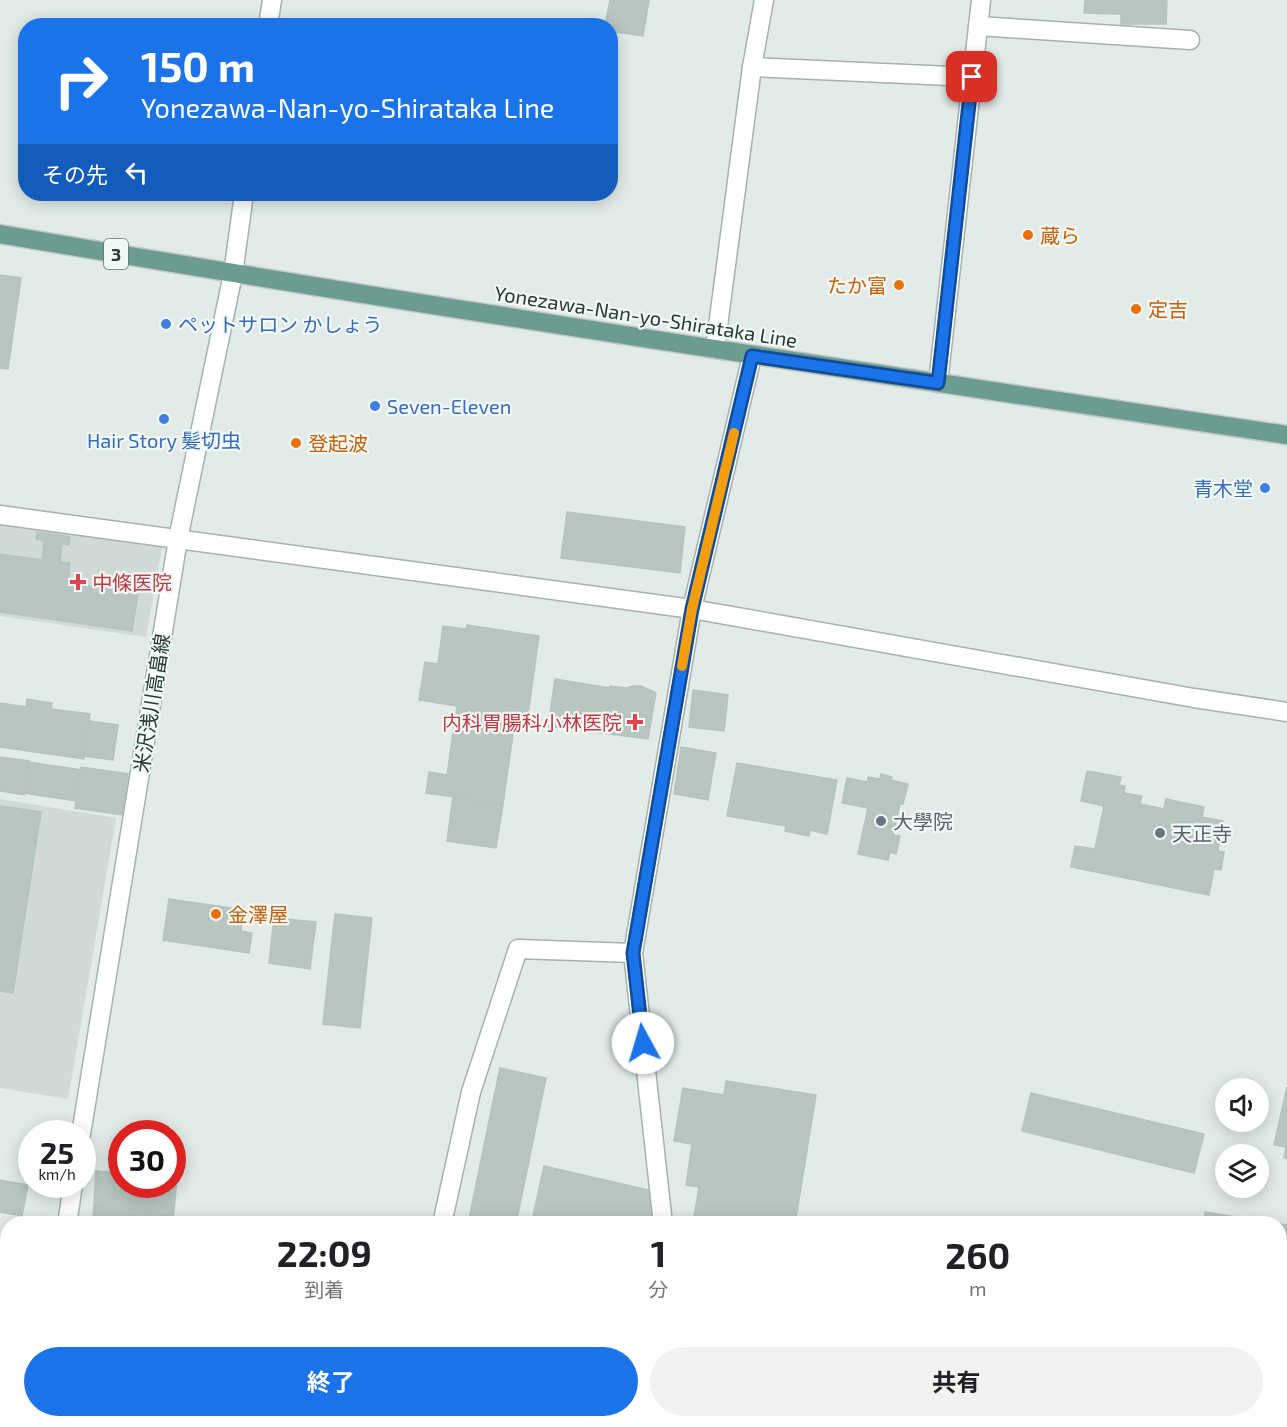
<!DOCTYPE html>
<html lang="ja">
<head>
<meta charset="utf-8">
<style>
  :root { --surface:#fff; --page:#f2f2f2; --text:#202124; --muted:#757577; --accent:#1a73e8 }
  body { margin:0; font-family:"Exo 2","Noto Sans JP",sans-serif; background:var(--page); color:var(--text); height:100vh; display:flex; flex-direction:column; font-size:22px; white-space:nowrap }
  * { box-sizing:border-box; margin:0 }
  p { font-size:20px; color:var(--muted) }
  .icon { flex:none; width:33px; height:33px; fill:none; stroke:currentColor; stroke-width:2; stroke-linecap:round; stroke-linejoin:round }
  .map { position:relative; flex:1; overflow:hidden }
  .sheet { position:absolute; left:0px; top:1216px; width:1287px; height:212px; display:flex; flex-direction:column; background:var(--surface); border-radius:24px 24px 0 0; box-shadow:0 3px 15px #0003 }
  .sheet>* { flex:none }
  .top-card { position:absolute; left:18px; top:18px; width:600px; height:183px; border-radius:24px; box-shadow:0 3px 15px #0003; background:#1a73e8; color:#fff; overflow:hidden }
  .tools { position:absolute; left:1215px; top:1078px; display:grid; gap:12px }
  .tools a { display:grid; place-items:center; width:54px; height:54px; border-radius:50%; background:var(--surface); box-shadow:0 3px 15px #0003; font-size:30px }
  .speed { position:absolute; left:18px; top:1120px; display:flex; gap:12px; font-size:30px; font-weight:700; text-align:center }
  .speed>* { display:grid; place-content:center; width:78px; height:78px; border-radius:50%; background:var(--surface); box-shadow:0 3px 15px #0003; line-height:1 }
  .speed small { font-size:15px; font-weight:400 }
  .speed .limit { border:9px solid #d22; background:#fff; color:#111 }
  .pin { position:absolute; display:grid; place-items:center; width:51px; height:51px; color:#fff; margin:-26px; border-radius:12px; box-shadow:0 3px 9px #0006 }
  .me { position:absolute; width:66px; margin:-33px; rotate:354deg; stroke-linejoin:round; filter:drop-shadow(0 0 4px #0008) }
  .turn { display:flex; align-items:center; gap:21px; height:126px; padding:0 24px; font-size:27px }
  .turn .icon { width:78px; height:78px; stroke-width:2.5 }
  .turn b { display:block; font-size:42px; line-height:51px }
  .then { display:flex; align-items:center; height:57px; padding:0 24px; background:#0003; gap:12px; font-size:22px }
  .eta { display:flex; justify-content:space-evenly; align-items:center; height:102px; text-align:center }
  .eta b { font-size:36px; font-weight:700; line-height:42px }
  .cta { display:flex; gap:12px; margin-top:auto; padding:12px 24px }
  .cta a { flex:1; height:69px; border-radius:36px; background:var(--accent); color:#fff; font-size:24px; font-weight:700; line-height:69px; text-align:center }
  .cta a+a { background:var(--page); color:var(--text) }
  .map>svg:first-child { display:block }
  .built { fill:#d1dad6 }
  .green { fill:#bddac5 }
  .building { fill:#b8c5c0; stroke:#b5c4be; stroke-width:1.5 }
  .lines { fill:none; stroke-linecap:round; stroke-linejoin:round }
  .street-casing { stroke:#a5b2ae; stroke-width:21 }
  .secondary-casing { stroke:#a2b5ae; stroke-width:21 }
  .primary-casing { stroke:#c2c8c6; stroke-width:21 }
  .street { stroke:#fff; stroke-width:18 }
  .secondary { stroke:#fff; stroke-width:18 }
  .primary { stroke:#6b9c8f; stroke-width:18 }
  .route-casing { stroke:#114b97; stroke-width:15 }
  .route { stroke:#1a73e8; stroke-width:10 }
  .slow { stroke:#f59e0b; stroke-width:10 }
  .food-dot { fill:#e8710a; stroke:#f2f8f5; stroke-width:2 }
  .shop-dot { fill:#3f7fe0; stroke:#f2f8f5; stroke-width:2 }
  .health-dot { fill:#e0444e; stroke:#f2f8f5; stroke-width:2 }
  .worship-dot { fill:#6b7280; stroke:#f2f8f5; stroke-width:2 }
  .labels { text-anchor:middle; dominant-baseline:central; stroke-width:4.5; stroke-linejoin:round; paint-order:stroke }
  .shield { fill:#f2f8f5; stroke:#62736e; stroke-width:1.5 }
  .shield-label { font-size:18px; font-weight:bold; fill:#243a34 }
  .food-label { font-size:20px; fill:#c56008; stroke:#f2f8f5; text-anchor:start }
  .street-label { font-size:20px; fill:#243a34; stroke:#f2f8f5 }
  .shop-label { font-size:20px; fill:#366cbe; stroke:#f2f8f5; text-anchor:start }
  .health-label { font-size:20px; fill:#be3a42; stroke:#f2f8f5; text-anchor:start }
  .worship-label { font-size:20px; fill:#5b616d; stroke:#f2f8f5; text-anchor:start }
</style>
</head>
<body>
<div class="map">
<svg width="1287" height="1427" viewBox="0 0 1287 1427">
  <rect width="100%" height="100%" fill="#e2ebe7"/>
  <g class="built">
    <path d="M0,522l162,25 -16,90 -146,-21z"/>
    <path d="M0,799l116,19 -48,281 -68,-11z"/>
    <path d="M1280,1418l7,2v7h-816l2,-7h807z"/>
  </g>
  <path class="green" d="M660,1421l281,-1 25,7h-307z"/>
  <g class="building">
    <path d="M610,0h39l-6,36 -33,-5v-5h-5z"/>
    <path d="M1085,0h82l-1,24h-45v-10l-37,-1z"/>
    <path d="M0,275l21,3 -13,91 -8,-1z"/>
    <path d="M567,512l118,15 -5,46 -119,-15z"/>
    <path d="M37,532l33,5 -1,8 -7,-1 -2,18 10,1 -2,20 70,10 -6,38 -132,-19v-58l42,6 2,-19 -8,-2z"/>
    <path d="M467,625l72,11 -11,79 -12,-2 -13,91 -77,-11 3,-21 18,3 10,-69 -38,-6 6,-38 13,2 5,-38 23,3z"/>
    <path d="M555,679l55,9v-2l17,2 6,-2h8l15,7 -8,46 -100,-13z"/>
    <path d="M693,690l35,5 -4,36 -35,-4z"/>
    <path d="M27,699l25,4 -1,6 39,5 -6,45 -84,-12v-44l26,4z"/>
    <path d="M89,721l29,4 -5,35 -29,-4z"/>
    <path d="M681,747l35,6 -8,47 -34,-6z"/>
    <path d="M0,757l29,4 -5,34 -24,-4z"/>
    <path d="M29,762l52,8 -5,31 -52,-8z"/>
    <path d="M737,763l100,17 -10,54 -17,-4 -1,6 -24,-5 1,-5 -59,-10z"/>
    <path d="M81,767l47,7 -6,41 -47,-7z"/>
    <path d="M1087,771l34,6 -2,8 6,1 -1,7 18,3 -2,8 24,5 2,-10 38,8 -2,10 21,4 -5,30 6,1 -3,18 -7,-1 -5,26 -138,-28 4,-21 20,3 9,-43 -23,-5z"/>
    <path d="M881,774l11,3 -1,3 17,4 -5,20h-3l-7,31 7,1 -4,18 -6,-2 -2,8 -30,-6 10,-46 -26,-5 5,-25 20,4 1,-5 12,2z"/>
    <path d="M453,797l50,7 -7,44 -49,-7z"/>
    <path d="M0,806l41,6 -28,181 -13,-2z"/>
    <path d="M169,899l75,11 -3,21 11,2 -3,20 -86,-13z"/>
    <path d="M335,914l37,4 -12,110 -37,-4z"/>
    <path d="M274,918l42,4 -6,47 -41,-6z"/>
    <path d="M500,1068l46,10 -30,146h-48z"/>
    <path d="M726,1081l90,14 -21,129h-102l6,-37 -13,-2 6,-41 -18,-3 9,-53 41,7z"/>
    <path d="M1287,1087v72l-3,-1 2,-11 -12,-2z"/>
    <path d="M1031,1093l173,41 -10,39 -172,-42z"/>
    <path d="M544,1166l113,26 -7,32h-104l-14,-3z"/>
    <path d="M96,1171l26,2v12h50v-9l5,1 -4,45 7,2h-38l-49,-4z"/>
    <path d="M0,1180l28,5 -6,31 -22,-4z"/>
    <path d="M1205,1212l73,12h-75z"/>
    <path d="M1280,1224l7,1v61l-7,-1z"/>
    <path d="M0,1246l8,1v33l-7,-1 -1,5z"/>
    <path d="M1280,1355l7,1v40l-7,-1z"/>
    <path d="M0,1406l8,1v13h35l-1,7h-42z"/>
    <path d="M188,1420h87l-2,7h-86z"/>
    <path d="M356,1420h79l17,4 -1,3h-97z"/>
  </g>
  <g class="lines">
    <defs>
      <g id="street">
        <path d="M268,26l4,-26"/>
        <path d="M978,26l212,14"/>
        <path d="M752,67l220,10"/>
        <path d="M233,274l11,-80"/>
        <path d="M715,349l37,-282 12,-67"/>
        <path d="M938,383l43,-383"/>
        <path d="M0,515l692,94 502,89 93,14"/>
        <path d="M442,1224l29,-132 47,-143 115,4"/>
        <path d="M663,1224l-30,-271 59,-344 60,-253"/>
        <path d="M458,1420l8,3"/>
        <path d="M341,1427l1,-7"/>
      </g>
      <g id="secondary">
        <path d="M81,1134l97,-595 55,-265"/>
        <path d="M67,1224l6,-39"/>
        <path d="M0,1360l8,-1"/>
      </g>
      <path id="primary" d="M0,234c428,73 857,137 1287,201"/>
    </defs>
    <use href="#street" class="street-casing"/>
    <use href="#secondary" class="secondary-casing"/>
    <use href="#primary" class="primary-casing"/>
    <use href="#street" class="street"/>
    <use href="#secondary" class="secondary"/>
    <use href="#primary" class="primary"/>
  </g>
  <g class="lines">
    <defs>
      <path id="route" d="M643,1043l-10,-90 59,-344 60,-253 186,27 34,-306"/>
    </defs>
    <use href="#route" class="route-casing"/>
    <use href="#route" class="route"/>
    <path class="slow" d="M682,666l10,-57 42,-176"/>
  </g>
  <g class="food-dot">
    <circle cx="1028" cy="235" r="6"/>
    <circle cx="899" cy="285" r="6"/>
    <circle cx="1136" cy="309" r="6"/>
    <circle cx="296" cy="443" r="6"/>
    <circle cx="216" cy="914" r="6"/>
  </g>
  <g class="shop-dot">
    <circle cx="166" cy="324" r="6"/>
    <circle cx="375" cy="406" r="6"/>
    <circle cx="164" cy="419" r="6"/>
    <circle cx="1265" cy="488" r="6"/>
  </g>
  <g class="health-dot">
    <path d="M75 573h6v6h6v6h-6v6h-6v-6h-6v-6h6z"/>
    <path d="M632 713h6v6h6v6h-6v6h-6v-6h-6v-6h6z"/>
  </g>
  <g class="worship-dot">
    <circle cx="881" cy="821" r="6"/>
    <circle cx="1160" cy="833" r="6"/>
  </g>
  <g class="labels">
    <rect class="shield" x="104" y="239" width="24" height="30" rx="4.5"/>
    <g class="shield-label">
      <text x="116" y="254">3</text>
    </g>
    <g class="food-label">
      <text x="1040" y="235">蔵ら</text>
      <text x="887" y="285" text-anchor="end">たか富</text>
      <text x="1148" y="309">定吉</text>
      <text x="308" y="443">登起波</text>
      <text x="228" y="914">金澤屋</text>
    </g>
    <g class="street-label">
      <text transform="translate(646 316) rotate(9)">Yonezawa-Nan-yo-Shirataka Line</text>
      <text transform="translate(151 703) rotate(-81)">米沢浅川高畠線</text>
    </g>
    <g class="shop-label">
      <text x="178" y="324">ペットサロン かしょう</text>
      <text x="387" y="406">Seven-Eleven</text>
      <text x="164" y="440" text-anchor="middle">Hair Story 髪切虫</text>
      <text x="1253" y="488" text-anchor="end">青木堂</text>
    </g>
    <g class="health-label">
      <text x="92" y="582">中條医院</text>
      <text x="622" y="722" text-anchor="end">内科胃腸科小林医院</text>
    </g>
    <g class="worship-label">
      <text x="893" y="821">大學院</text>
      <text x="1172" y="833">天正寺</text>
    </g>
  </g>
</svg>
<div class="tools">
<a><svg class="icon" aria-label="sound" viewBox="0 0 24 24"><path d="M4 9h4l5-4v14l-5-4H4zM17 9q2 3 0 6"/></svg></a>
<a><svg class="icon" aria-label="layers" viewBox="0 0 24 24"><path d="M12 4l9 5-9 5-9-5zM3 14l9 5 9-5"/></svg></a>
</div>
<div class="speed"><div>25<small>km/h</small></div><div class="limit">30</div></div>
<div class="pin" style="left:972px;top:77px;background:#d93025"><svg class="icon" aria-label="arrive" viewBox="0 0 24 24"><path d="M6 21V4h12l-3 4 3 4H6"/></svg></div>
<svg class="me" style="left:643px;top:1043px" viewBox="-20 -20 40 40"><circle r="19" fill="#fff"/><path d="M0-13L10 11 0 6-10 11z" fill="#1a73e8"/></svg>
<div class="top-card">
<div class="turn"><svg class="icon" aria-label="right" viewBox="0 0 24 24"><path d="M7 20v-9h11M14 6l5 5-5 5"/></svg><div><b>150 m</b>Yonezawa-Nan-yo-Shirataka Line</div></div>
<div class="then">その先<svg class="icon" aria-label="left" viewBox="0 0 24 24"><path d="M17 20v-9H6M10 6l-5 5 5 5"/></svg></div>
</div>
<section class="sheet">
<div class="eta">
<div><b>22:09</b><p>到着</p></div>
<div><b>1</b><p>分</p></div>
<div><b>260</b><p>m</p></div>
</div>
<div class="cta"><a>終了</a><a>共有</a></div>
</section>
</div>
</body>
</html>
